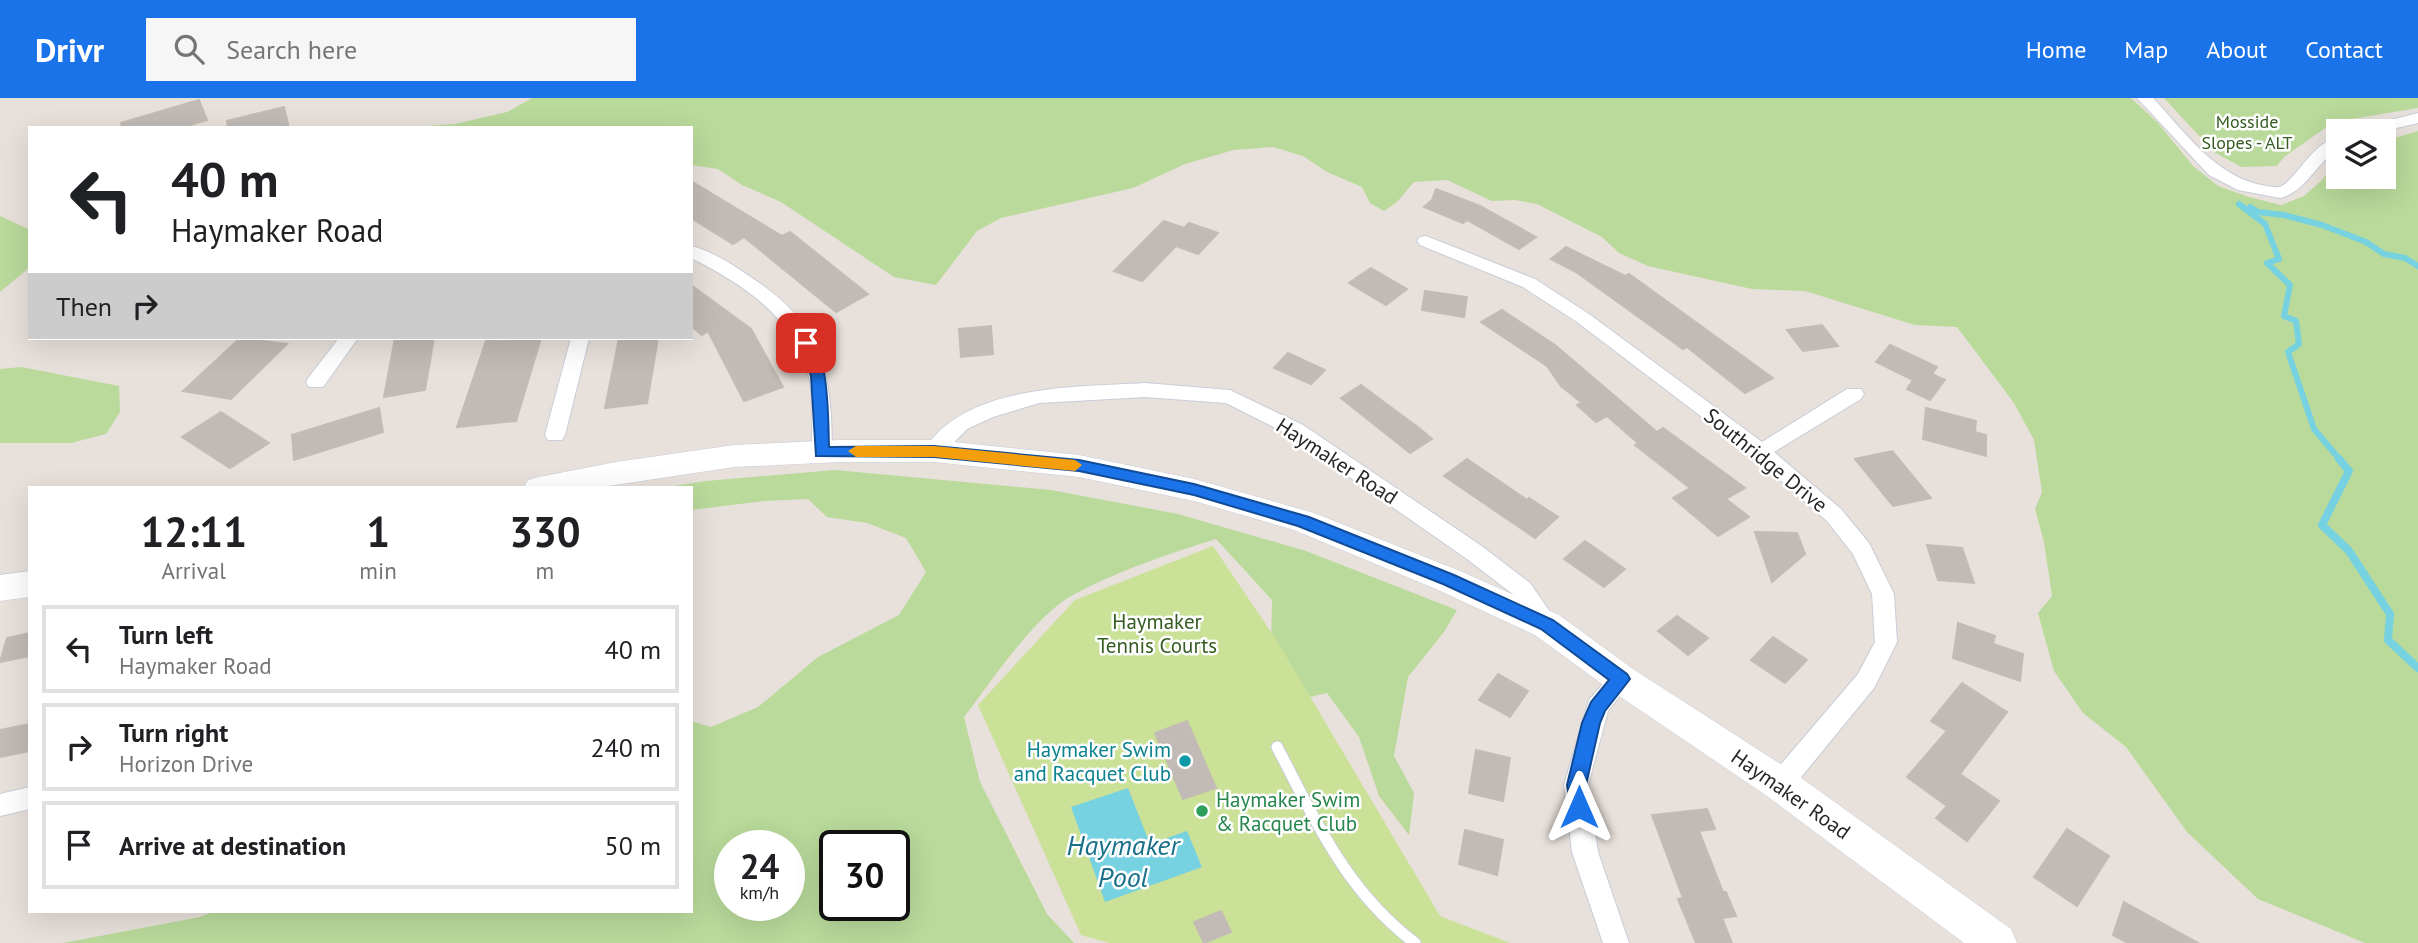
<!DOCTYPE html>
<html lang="en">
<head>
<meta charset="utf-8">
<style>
  :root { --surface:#fff; --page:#f6f6f6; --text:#202124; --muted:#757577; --line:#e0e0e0; --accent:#1a73e8 }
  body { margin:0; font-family:"PT Sans",sans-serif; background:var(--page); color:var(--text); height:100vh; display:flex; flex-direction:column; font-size:26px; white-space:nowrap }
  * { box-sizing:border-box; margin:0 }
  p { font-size:23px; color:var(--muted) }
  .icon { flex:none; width:38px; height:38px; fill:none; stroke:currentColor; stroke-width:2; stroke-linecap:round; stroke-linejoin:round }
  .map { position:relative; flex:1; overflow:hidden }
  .side { position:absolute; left:28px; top:388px; width:665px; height:427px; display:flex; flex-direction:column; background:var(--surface); border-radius:0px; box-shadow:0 7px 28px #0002 }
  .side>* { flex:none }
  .top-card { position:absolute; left:28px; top:28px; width:665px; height:214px; border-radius:0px; box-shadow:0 7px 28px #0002; background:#fff; color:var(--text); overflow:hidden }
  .tools { position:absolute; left:2326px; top:21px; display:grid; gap:14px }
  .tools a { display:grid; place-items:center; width:70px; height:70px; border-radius:0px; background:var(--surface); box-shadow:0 7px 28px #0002; font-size:35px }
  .speed { position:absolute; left:714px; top:732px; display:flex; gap:14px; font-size:35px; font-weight:700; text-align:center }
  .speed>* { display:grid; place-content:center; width:91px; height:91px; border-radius:50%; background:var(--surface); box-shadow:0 7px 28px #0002; line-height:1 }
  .speed small { font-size:18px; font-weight:400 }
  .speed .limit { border:4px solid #111; border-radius:10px; background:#fff; color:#111 }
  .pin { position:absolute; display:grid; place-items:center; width:60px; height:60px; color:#fff; margin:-30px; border-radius:14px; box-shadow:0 4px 10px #0006 }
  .me { position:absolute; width:77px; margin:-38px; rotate:0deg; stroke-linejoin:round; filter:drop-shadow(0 0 5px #0008) }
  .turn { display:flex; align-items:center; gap:24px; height:147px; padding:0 28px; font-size:32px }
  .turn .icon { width:91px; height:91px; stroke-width:2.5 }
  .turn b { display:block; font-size:49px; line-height:60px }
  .then { display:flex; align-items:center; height:66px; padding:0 28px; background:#0003; gap:14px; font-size:26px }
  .eta { display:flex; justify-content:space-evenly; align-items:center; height:119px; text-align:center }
  .eta b { font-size:42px; font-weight:600; line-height:49px }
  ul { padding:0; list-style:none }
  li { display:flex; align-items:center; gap:21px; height:88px; margin:0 14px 10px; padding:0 14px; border:4px solid var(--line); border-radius:0px }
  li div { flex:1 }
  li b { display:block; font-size:26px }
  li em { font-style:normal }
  header { display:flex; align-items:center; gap:42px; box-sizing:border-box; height:98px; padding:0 35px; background:var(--accent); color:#fff }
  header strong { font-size:33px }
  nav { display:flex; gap:38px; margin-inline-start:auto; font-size:24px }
  .search { width:490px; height:63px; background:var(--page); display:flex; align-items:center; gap:18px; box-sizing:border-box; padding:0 24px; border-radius:0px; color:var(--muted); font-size:26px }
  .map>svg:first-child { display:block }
  .green { fill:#b9da9b; fill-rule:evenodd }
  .pitch { fill:#cbe198 }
  .water { fill:#76d2e1 }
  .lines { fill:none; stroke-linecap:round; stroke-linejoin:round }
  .stream-far1 { stroke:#76d2e1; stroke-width:6 }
  .stream { stroke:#76d2e1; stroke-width:8 }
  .building { fill:#c1bab7; stroke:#c3bcb4; stroke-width:2 }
  .service-casing { stroke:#c8cdd8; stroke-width:13 }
  .minor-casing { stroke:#c8cdd8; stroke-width:2 }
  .secondary-casing { stroke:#c8cdd8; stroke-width:1 }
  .service { stroke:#fff; stroke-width:11 }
  .minor { fill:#fff; fill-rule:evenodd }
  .secondary { fill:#fff; fill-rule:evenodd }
  .route { fill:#1a73e8; stroke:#114b97; stroke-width:2 }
  .slow { fill:#f59e0b }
  .culture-dot { fill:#0f9aa8; stroke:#fff; stroke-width:2.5 }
  .leisure-dot { fill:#2e9e5b; stroke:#fff; stroke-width:2.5 }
  .labels { text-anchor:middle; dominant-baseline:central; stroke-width:5; stroke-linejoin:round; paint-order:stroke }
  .far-park-label { font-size:18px; fill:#345b20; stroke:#fff }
  .street-label { font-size:21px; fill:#272727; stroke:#fff }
  .park-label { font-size:21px; fill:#345b20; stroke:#fff }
  .culture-label { font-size:21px; fill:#0d838f; stroke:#fff; text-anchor:end }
  .leisure-label { font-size:21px; fill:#27864d; stroke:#fff; text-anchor:start }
  .near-water-label { font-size:28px; font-style:italic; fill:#1a7088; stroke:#fff }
</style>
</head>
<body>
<header>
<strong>Drivr</strong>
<div class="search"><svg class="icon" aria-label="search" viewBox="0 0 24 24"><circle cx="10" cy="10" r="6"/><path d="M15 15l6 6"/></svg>Search here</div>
<nav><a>Home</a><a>Map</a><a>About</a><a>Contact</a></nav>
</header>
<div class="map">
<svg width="2418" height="845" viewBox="0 0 2418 845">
  <rect width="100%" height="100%" fill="#e8e0da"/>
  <g class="green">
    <path d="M532,0h1599l27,25 35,43 25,20 31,11 32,8 23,-9 18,-16 16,-21v18h46v-36l34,-10v812h-53l-107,-44 -71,-67 -61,-85 -43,-34 -29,-42 -16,-58 14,-17 -8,-54 -9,-33 7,-17 -8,-52 -20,-37 -57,-76 -42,-2 -110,-34 -53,-2 -104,-23 -29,-13 -17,-16 -65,-33 -22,-4 -23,1 -45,-21 -33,2 -17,20 -13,9 -14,-8 -8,-16 -35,-15 -24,-16 -30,-9 -39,3 -49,14 -52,24 -132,30 -24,13 -41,54 -42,-8 -113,-75 -39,-17 -24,-16 -27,-4v-37h-293l57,-4 52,-12z"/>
    <path d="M2164,0h254v10l-84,14 -50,35 -7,9 -36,1 -27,-15z"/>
    <path d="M0,118l30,14v37l-30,25z"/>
    <path d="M21,269l98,19 1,26 -14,22 -35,9h-71v-74z"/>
    <path d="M835,372l216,20 127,24 128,37 151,59 -13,22 -36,45 -14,79 20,37 -5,42 -30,-39 -20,-59 -32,-44 -57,13 2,-106 -56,-61c-45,14 -104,34 -145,57 -38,22 -80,86 -107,121l16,65 67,132 27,29h-1011l137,-26 13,-5h478v-191l20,6 47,-20 60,-50 81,-42 27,-43 -20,-34 -39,-15 -40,-6 -19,-18 -44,2 -73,9v-22h-30l45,-7zM730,747h59v60h-59zM835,747h59v60h-59z"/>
  </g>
  <path class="pitch" d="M1213,448l66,98 161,272 70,27h-401l-28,-8 -103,-230 97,-105z"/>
  <path class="water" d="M1128,690l22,56 37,-13 15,36 -97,35 -34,-95z"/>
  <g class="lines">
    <g class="stream-far1">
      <path d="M2239,106l26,20 14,35 -12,4 23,22 -6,31 12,5 3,23 -11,8 26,77 27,32"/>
      <path d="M2250,109l8,5 26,3 38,10 44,17 18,12 21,4 13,8"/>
    </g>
    <path class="stream" d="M2339,361l10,12 -27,54 27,26 41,63 -2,26 30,28"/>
  </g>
  <g class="building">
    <path d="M199,2l8,20 -27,8h-58l-1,-5z"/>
    <path d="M284,9l5,21h-61l-1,-7z"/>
    <path d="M691,83l91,55 8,-4 78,62 -32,18 -92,-75 -11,7 -42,-26z"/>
    <path d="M1436,91l44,17 56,31 -17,12 -52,-29 -4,3 -39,-16 8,-7z"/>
    <path d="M1164,123l20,7 5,-5 29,10 -20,21 -22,-8 -34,35 -28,-10z"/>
    <path d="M1566,149l59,29 4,-2 144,104 -28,15 -58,-46 -4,2 -107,-77 -25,-13z"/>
    <path d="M1371,170l36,21 -21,16 -37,-22z"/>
    <path d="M691,187l60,44 32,58 -39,14 -36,-70 -6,4 -11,-9z"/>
    <path d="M1425,193l42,6 -3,20 -42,-7z"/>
    <path d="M1502,212l53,35 102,87 6,-4 82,60 -19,11 23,18 -31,19 -45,-38 17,-10 -55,-43 3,-2 -31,-27 -11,6 -19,-17 5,-2 -21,-17 -14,-20 -66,-44z"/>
    <path d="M1822,227l16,21 -35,5 -16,-21z"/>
    <path d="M991,228l2,28 -32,3 -2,-28z"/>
    <path d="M240,240l47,6 -56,55 -48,-8z"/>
    <path d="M395,240h39l-9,52 -41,7z"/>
    <path d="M541,240l-25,83 -59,6 29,-86z"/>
    <path d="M619,240h39l-11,65 -42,5z"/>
    <path d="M1890,247l47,22 -5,7 13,6 -15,20 -23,-11 6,-9 -37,-18z"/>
    <path d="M1288,255l37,17 -14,14 -37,-16z"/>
    <path d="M1361,287l58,43 13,11 -22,14 -69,-55z"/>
    <path d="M379,310l4,24 -89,28 -2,-25z"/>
    <path d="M1926,310l50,13 -1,11 11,3v21l-63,-17z"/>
    <path d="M221,314l48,31 -39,25 -48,-31z"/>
    <path d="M1892,353l39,47 -38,8 -38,-47z"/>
    <path d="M1467,361l60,41 2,-2 29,19 -23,21 -91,-62z"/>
    <path d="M1755,434l42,1 8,21 -33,28z"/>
    <path d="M1585,443l40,28 -21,18 -40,-28z"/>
    <path d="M1927,447l35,3 12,35 -36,-3z"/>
    <path d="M1677,518l31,22 -20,17 -30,-24z"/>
    <path d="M1958,525l37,13 -2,8 30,10 -3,27 -67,-23z"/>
    <path d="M30,535v23l-30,6 7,-24z"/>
    <path d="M1773,539l34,23 -22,23 -34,-23z"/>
    <path d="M1498,576l30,17 -18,26 -31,-17z"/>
    <path d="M1962,585l45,29 -47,62 39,27 -32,40 -31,-23 11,-12 -40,-29 40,-46 -16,-10z"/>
    <path d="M1187,623l29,67 -33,11 -28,-66z"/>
    <path d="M30,626v27l-30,6v-27z"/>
    <path d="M1476,652l34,8 -7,43 -34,-8z"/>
    <path d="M1707,711l8,20 -16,2 24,61h3l10,24 -14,2 10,25h-36l-18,-44 5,-1 -31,-83z"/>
    <path d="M2067,731l42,27 -32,50 -43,-29z"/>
    <path d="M1465,732l38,10 -6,35 -38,-11z"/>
    <path d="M2124,804l74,41h-70l-15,-8z"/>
    <path d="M1221,813l10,21 -27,11 -10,-21z"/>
  </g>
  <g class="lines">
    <defs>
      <path id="service" d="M1277,649c39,74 69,144 138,196"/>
      <g id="minor">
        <path d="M2137,0h16c33,35 63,80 113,88 8,1 14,3 20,-3 18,-16 27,-39 52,-46v12c-22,14 -32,43 -58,49l-42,-8 -29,-15z"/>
        <path d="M2418,15v10l-34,8h-26l2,-3z"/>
        <path d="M1426,138l109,43 54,35 173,128 85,-53h14l3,5 -3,5 -87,53 67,57 28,34 25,51 3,48 -23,46 -85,104 -9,3 -9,-3 -3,-8 3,-8 87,-102 17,-32 -3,-48 -19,-40 -26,-33 -79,-69 -171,-130 -54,-35 -103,-42 -3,-4 3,-4z"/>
        <path d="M691,148c21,5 41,18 58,30 73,47 83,95 83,176l-3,5 -7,2 -7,-2 -3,-5c0,-25 2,-51 -3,-75 -14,-59 -67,-94 -118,-119z"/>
        <path d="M339,240h19l-35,49h-14l-3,-5 3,-5z"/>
        <path d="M571,240h18l-24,97 -3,5h-14l-3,-5z"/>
        <path d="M1145,285l85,7 73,35 180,122 47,36 25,36 3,6 -3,6 -8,3 -8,-3 -25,-36 -47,-36 -178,-124 -63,-32 -81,-6 -106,6 -46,14 -26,12 -26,27 -7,2 -7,-2 -3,-5c39,-67 154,-64 221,-68z"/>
        <path d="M1621,571l8,3 4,7 -25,32 -20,74 10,67 31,91h-26l-31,-91 -8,-67 25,-85 24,-28z"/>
        <path d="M30,689v22l-30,7v-22z"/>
      </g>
      <g id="secondary">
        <path d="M840,342h94l145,15 115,24 120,34 146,58 99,44 74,54 160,103 218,157 6,14h-53l-197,-147 -158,-107 -74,-54 -99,-46 -142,-59 -100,-29 -115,-24 -145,-15h-94l-106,5 -139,21h-71l4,-8 11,-3 77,-15 118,-17z"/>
        <path d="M30,473v26l-30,4v-26z"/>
      </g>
    </defs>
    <use href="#service" class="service-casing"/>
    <use href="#minor" class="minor-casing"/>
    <use href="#secondary" class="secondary-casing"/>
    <use href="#service" class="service"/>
    <use href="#minor" class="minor"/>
    <use href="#secondary" class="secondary"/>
  </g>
  <path class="route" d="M806,241c24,8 22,86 23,108l105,-1 145,14 115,24 115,33 145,58 99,45 74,54 3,5 -25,32 -5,12 -14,62 3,22 -3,6 -7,3 -7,-3 -5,-28 15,-62 9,-21 18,-22 -68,-51 -98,-45 -145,-58 -104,-31 -115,-24 -145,-14 -118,-1 -5,-80 -12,-33z"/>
  <path class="slow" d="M856,348h78l141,14 7,5 -7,6 -141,-14h-78l-8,-6z"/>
  <circle class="culture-dot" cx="1185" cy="663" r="7"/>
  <circle class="leisure-dot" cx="1202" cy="713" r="7"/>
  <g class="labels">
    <g class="far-park-label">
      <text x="2247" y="23">Mosside<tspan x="2247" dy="21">Slopes - ALT</tspan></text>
    </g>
    <g class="street-label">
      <text transform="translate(1766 362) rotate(39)">Southridge Drive</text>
      <text transform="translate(1337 363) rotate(33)">Haymaker Road</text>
      <text transform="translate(1791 696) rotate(35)">Haymaker Road</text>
    </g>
    <g class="park-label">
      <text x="1157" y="523">Haymaker<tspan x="1157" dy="24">Tennis Courts</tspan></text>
    </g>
    <g class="culture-label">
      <text x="1171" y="651">Haymaker Swim<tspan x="1171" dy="24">and Racquet Club</tspan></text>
    </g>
    <g class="leisure-label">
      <text x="1216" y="701">Haymaker Swim<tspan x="1216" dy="24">&amp; Racquet Club</tspan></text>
    </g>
    <g class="near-water-label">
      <text x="1123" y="746">Haymaker<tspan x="1123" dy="32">Pool</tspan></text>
    </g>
  </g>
</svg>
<div class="tools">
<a><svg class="icon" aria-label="layers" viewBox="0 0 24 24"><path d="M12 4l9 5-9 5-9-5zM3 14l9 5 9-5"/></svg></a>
</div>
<div class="speed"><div>24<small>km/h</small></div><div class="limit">30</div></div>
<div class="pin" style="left:806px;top:245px;background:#d93025"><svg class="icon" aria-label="arrive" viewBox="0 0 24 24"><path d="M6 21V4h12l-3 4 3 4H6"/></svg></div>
<svg class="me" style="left:1579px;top:709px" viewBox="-20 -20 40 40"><path d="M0-17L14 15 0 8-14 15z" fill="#1a73e8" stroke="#fff" stroke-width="4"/></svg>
<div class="top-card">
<div class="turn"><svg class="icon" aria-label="left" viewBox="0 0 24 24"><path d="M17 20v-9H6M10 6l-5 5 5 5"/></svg><div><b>40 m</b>Haymaker Road</div></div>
<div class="then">Then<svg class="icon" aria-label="right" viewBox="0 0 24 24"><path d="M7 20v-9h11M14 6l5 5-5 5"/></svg></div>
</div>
<section class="side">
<div class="eta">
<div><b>12:11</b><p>Arrival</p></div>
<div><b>1</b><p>min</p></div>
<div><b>330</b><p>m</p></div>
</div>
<ul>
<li><svg class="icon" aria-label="left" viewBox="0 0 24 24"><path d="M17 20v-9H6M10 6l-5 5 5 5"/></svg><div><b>Turn left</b><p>Haymaker Road</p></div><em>40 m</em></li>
<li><svg class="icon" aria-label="right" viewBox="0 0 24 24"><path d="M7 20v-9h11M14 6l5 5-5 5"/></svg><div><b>Turn right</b><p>Horizon Drive</p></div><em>240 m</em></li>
<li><svg class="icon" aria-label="arrive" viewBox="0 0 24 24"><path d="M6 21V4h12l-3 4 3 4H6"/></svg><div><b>Arrive at destination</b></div><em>50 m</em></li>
</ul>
</section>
</div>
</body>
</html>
